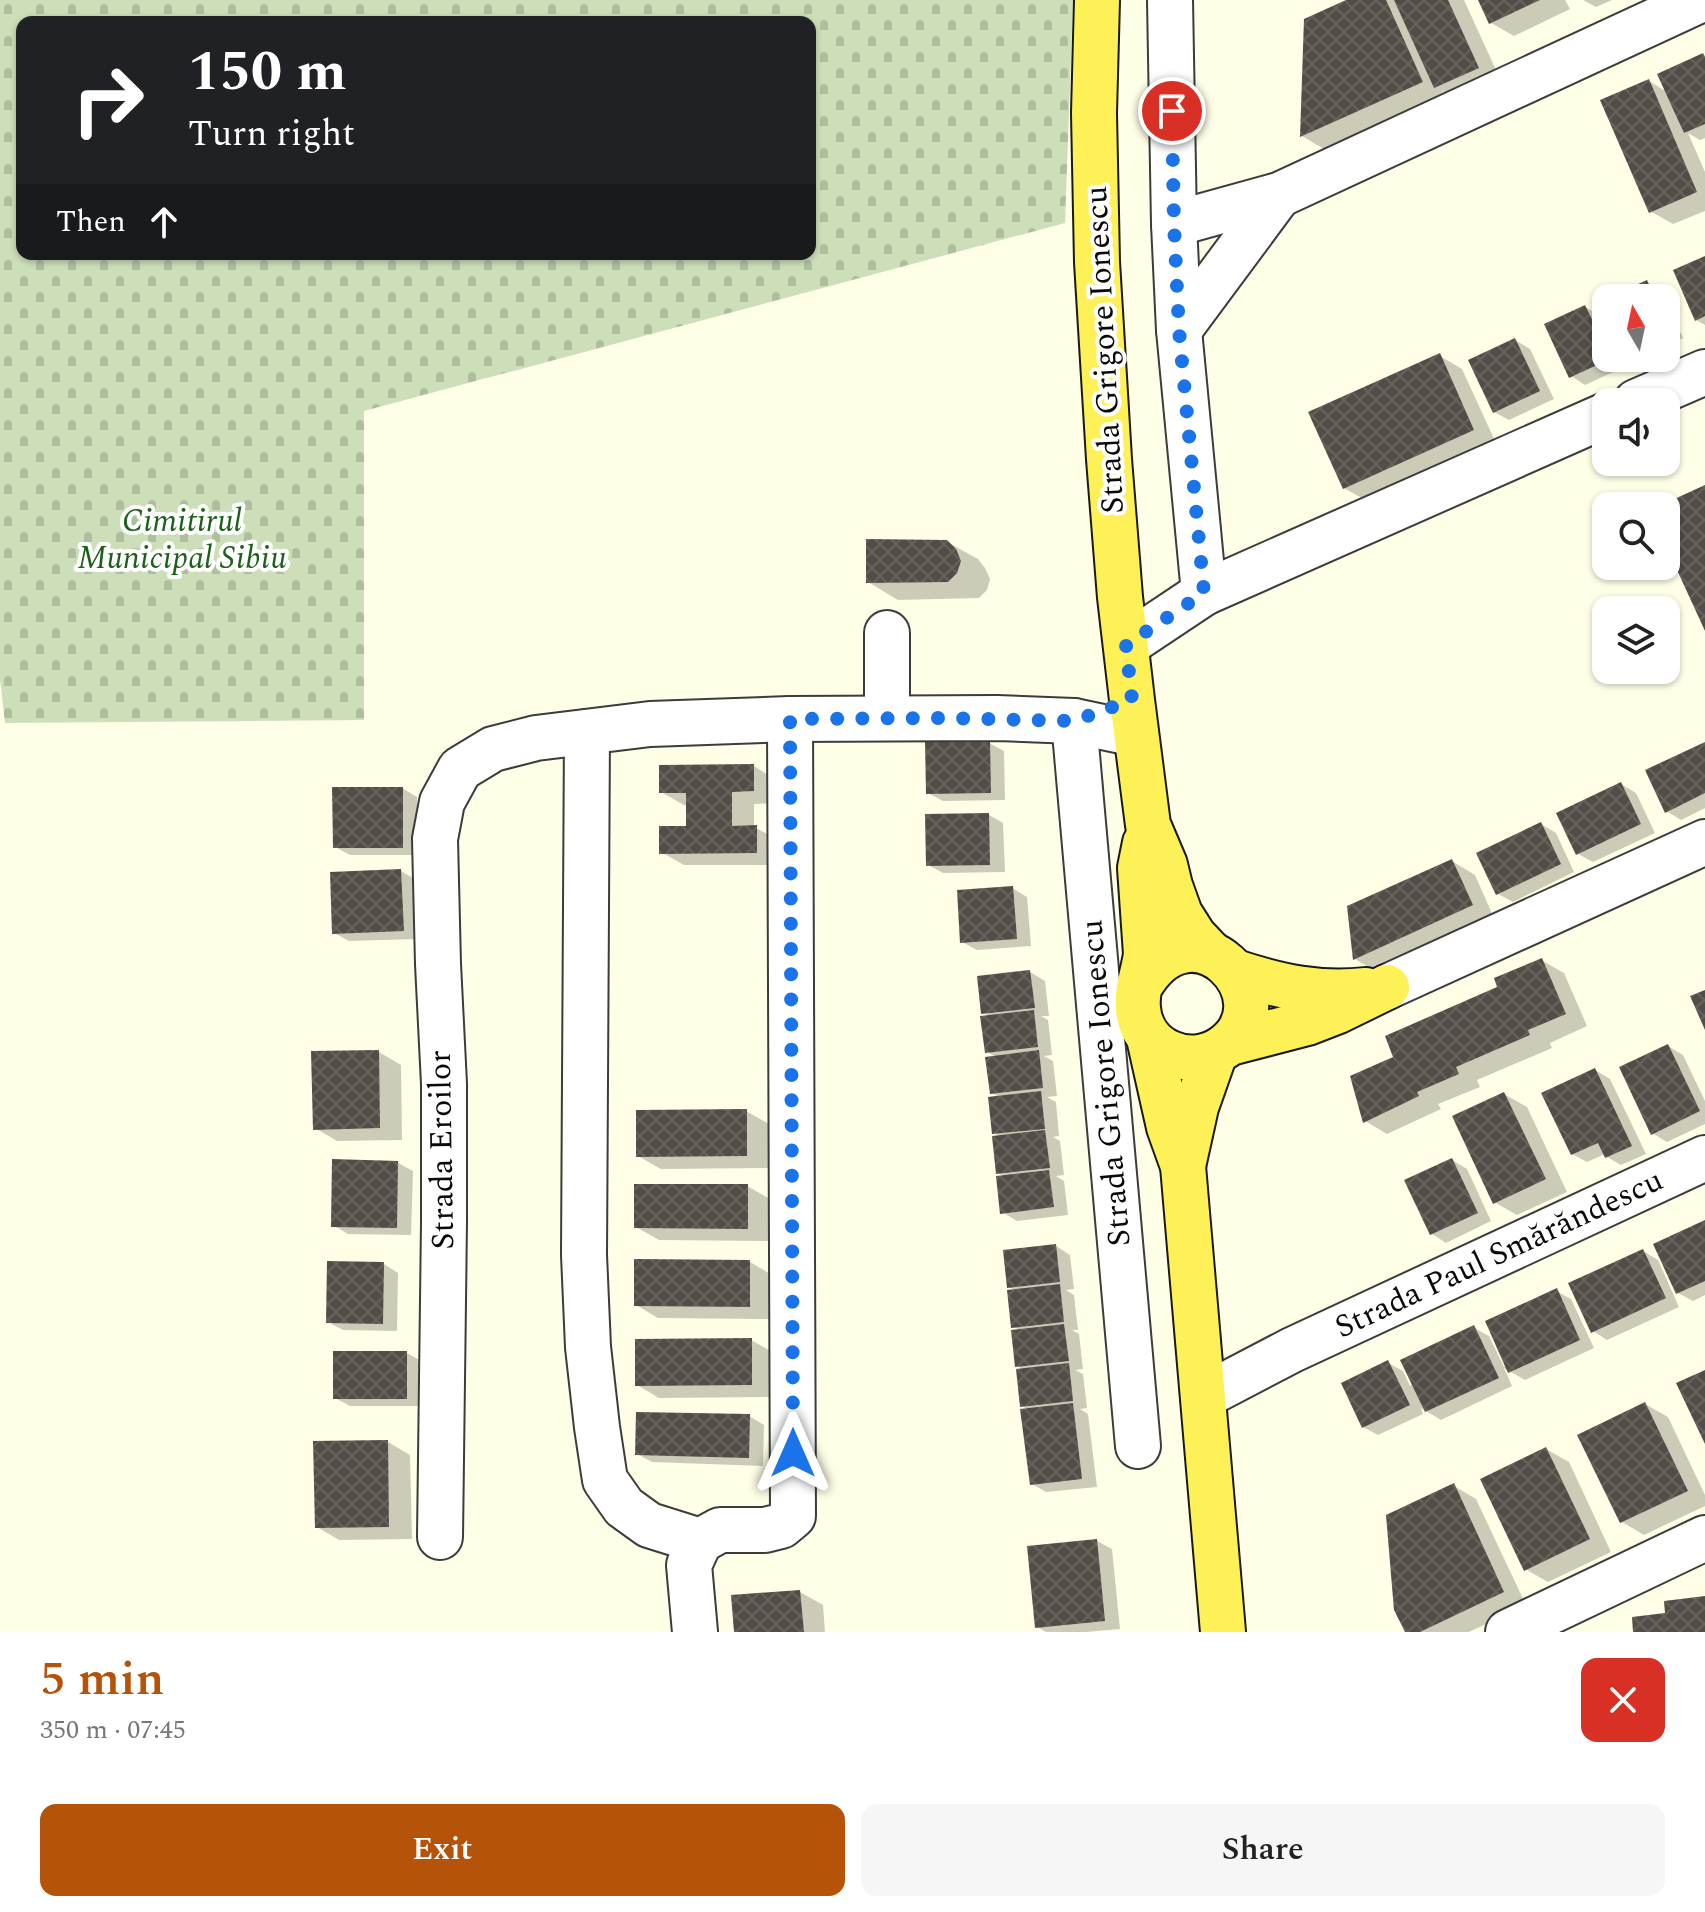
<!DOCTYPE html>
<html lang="en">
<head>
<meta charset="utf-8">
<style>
  :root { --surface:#fff; --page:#f6f6f6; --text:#222; --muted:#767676; --accent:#b45309 }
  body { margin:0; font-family:Spectral,serif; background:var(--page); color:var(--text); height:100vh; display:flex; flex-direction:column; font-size:30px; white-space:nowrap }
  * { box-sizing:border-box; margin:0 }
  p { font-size:26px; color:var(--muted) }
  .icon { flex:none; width:44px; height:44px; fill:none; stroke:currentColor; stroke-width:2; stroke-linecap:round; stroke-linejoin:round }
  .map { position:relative; height:1632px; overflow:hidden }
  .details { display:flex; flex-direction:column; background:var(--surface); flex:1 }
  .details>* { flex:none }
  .top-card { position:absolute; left:16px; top:16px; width:800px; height:244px; border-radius:16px; box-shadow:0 2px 6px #0004; background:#202124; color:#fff; overflow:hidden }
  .needle { width:52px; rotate:351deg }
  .buttons { position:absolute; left:1592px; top:284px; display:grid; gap:16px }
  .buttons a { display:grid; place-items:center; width:88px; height:88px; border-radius:16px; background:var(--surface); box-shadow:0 2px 6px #0004; font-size:40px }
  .pin { position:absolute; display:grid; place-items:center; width:68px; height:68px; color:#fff; margin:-34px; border:4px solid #fff; border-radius:50%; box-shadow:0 2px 8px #0007 }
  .me { position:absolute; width:88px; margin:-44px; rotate:0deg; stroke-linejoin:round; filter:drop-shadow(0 0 6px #0008) }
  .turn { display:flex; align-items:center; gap:28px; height:168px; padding:0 40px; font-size:36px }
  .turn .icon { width:104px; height:104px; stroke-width:2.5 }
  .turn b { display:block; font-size:56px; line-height:68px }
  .then { display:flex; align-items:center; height:76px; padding:0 40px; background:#0003; gap:16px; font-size:30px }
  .round { display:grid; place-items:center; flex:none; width:84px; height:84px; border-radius:16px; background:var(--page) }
  .head { display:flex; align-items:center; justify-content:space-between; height:136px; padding:0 40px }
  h1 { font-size:48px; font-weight:600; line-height:60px; color:var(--accent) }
  .action { display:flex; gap:16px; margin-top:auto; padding:16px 40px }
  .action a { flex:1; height:92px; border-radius:16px; background:var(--accent); color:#fff; font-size:32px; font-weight:600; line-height:92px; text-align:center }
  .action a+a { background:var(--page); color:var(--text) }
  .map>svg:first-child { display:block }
  .cemetery { fill:url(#cemetery-stones); fill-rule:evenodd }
  .shadow { fill:#0003 }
  .building { fill:url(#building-cross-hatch) }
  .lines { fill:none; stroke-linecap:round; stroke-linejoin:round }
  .minor-casing { stroke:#3c3c3c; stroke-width:48 }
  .major-casing { stroke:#1a1a1a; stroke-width:48 }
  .minor { stroke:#fff; stroke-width:44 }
  .major { stroke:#fef057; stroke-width:44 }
  .route { stroke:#1a73e8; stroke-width:14; stroke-dasharray:0 25.2 }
  .labels { text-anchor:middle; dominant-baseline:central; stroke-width:8; stroke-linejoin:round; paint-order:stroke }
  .street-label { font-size:32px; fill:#090909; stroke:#fff }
  .park-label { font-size:32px; font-style:italic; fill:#1d6119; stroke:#fff }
</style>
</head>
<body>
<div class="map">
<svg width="1705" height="1632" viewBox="0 0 1705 1632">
  <defs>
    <pattern id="cemetery-stones" width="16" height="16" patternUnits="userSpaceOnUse" patternTransform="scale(2)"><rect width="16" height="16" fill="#ccdfb9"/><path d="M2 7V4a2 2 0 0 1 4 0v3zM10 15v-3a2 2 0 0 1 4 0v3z" fill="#aebe9e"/></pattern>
    <pattern id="building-cross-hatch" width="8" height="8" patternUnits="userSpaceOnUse" patternTransform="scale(2)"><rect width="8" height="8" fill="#524d46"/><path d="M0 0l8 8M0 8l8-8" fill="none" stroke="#66625c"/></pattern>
  </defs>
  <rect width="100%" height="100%" fill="#fffee6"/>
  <path class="cemetery" d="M0,0h1073l-8,223 -701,188v309l-359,3 -5,-44zM22,22h788v232h-788z"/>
  <g class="shadow">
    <path d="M1351,0h113l37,81 -42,19 -17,-9 2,4 -120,54 -22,-13z"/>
    <path d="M1480,0h85l5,9 -56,27 -23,-13z"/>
    <path d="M1583,0h29l-16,7z"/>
    <path d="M1703,55l2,1v82l-5,2 -12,-7 17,39v39l-32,13 -23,-13 -1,-130 18,11z"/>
    <path d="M1705,258v67l-9,-5z"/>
    <path d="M1646,282l15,9 4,7h-8l-3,-6h-4l3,6h-41z"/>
    <path d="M1666,301l17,37 -17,9v-21l6,14 4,-2 -10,-21z"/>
    <path d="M1585,307l15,8 6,13v30h14l4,9 -39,18 -14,-9z"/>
    <path d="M1515,340l15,9 24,50 -45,21 -15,-8z"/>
    <path d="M1440,356l22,13 34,74 -129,58 -23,-13z"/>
    <path d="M947,542l31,17 7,9 5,11 -3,11 -8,8 -81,2 -30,-18z"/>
    <path d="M989,743l15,8 1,49 -62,1 -15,-8z"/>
    <path d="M1705,744v64l-24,12 -15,-9z"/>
    <path d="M754,766l22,14 1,23 -23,1v23l25,13v25h-95l-23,-13 27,-24v-23h-4l-23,-13z"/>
    <path d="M1621,784l15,9 19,40 -62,29 -15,-8z"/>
    <path d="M402,788l15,9 1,58h-68l-15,-8z"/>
    <path d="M989,815l14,8 2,49 -62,1 -15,-8z"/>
    <path d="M1541,824l15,9 18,39 -61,30 -15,-8z"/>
    <path d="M1452,861l23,14 19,43 -117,54 -22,-13z"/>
    <path d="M401,871l15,9 2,59 -69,2 -15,-8z"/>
    <path d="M1012,888l15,9 4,49 -54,4 -15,-8z"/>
    <path d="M1541,960l23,13 23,53 -37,17 2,5 -75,32 3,7 -42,17 3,5 -54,25 -22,-13 31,-63z"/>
    <path d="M1030,972l15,9 4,35h-8l7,4 4,35 -8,1 9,5 4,35 -10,1 9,5 3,34 -6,1 7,4 4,34 -8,1 8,5 4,34 -51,6 -15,-9 4,-35 -8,-4 4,-36 -8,-4 5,-36 -7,-4 4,-36 -9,-5 4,-35 -8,-5z"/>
    <path d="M1668,1046l15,9 22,46v23l-38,18 -15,-9z"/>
    <path d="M379,1052l22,13 1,75 -65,1 -22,-13z"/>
    <path d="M1595,1070l15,9 36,75 -25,11 -14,-8 -2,-3 -18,8 -15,-8z"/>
    <path d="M1504,1094l23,13 40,85 -50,23 -23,-13z"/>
    <path d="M746,1111l23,13v44l-108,1 -23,-13z"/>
    <path d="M1452,1160l15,9 24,52 -45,22 -14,-9z"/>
    <path d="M398,1163l15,8 -2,64 -63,-1 -15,-9z"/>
    <path d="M747,1186l23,13v42l-111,-1 -23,-13z"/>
    <path d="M1705,1222v73l-12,6 -15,-8z"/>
    <path d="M1056,1246l14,9 4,34 -8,1 8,5 4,35h-6l7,4 4,35 -8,1 8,4 4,34 -7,1 8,5 9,73 -51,5 -14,-8 -3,-74 -7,-4 3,-36 -8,-4 3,-35 -7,-5 4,-35 -8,-4z"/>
    <path d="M1643,1251l15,9 21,47 -72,33 -14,-9z"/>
    <path d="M750,1262l22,13v44l-114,-1 -22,-13z"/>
    <path d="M384,1264l14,9 -1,58 -54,-1 -15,-8z"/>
    <path d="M1556,1291l15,8 23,49 -69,32 -21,-12 8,18 -71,34 -20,-12 2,6 -45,21 -15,-8 25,-64 15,8 7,15 64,-58 15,8 15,31 3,-1z"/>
    <path d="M751,1340l23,13v44l-115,1 -22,-13z"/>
    <path d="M407,1353l14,8 1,45h-72l-15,-8z"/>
    <path d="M1645,1404l23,13 37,78v11l-61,29 -22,-13z"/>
    <path d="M749,1416l15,9 -1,41 -111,-4 -15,-8z"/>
    <path d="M388,1442l22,13 2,84 -73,1 -22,-13z"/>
    <path d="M1546,1449l23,13 42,90 -63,30 -23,-13z"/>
    <path d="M1454,1486l22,13 50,106 -57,27h-62z"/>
    <path d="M1097,1541l15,8 8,80 -34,3h-40l-9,-5z"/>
    <path d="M800,1592l23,13 2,27h-89z"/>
  </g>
  <g class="building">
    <path d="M1346,0h40l37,82 -123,55 4,-118z"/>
    <path d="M1394,0h54l31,68 -45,20z"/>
    <path d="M1478,0h62l-51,24z"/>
    <path d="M1703,53l2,4v67l-21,9 -27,-59z"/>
    <path d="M1649,79l48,113 -48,21 -49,-113z"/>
    <path d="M1705,256v60l-10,5 -22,-51z"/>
    <path d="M1647,280l8,18h-47z"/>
    <path d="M1585,305l21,43v10h6l-43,20 -25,-54z"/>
    <path d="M1515,338l25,53 -47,22 -25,-53z"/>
    <path d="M1440,353l34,77 -131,59 -35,-77z"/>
    <path d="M1705,485v146l-39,-85v-40h-7z"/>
    <path d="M866,539l81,1 9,9 5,12 -4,12 -9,9 -82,1z"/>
    <path d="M990,741l1,52 -65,1 -1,-52z"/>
    <path d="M1705,742v51l-40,20 -20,-43z"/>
    <path d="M754,764v27l-22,1v34l25,-1v28l-98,1v-28h27v-33h-27v-28z"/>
    <path d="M1621,782l20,42 -65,31 -20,-42z"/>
    <path d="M332,787h71v61h-70z"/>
    <path d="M989,813l1,52 -64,1 -1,-52z"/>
    <path d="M1541,822l20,42 -65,31 -20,-42z"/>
    <path d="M1452,859l21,46 -120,55 -6,-54z"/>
    <path d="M401,869l3,62 -72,3 -2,-62z"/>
    <path d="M1013,886l4,53 -57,4 -3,-53z"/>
    <path d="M1542,958l24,56 -38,16 2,5 -74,32 3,7 -42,18 2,4 -56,27 -13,-47 43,-19 -8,-21 112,-49 -3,-9z"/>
    <path d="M1030,970l5,38 -54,6 -4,-38z"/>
    <path d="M1705,990v40l-15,-34z"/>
    <path d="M1034,1010l4,37 -53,6 -5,-37z"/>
    <path d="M1668,1044l32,67 -49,24 -32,-68z"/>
    <path d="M379,1050l1,78 -67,2 -2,-79z"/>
    <path d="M1039,1050l4,38 -53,6 -5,-37z"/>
    <path d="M1595,1068l37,78 -27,12 -7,-15 -27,12 -30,-62z"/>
    <path d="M1041,1091l4,38 -53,5 -4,-37z"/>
    <path d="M1504,1092l42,87 -53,25 -41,-88z"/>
    <path d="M747,1109v47l-111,1v-47z"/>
    <path d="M1045,1130l5,38 -54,6 -4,-38z"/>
    <path d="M1452,1158l26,55 -48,22 -26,-55z"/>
    <path d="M332,1159l66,2 -1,67 -66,-1z"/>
    <path d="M1049,1170l5,37 -54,7 -4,-38z"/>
    <path d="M634,1184h114v45l-114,-1z"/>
    <path d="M1705,1220v61l-29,13 -23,-50z"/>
    <path d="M1056,1244l4,38 -53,6 -4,-38z"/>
    <path d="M1643,1249l23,49 -75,35 -23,-50z"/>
    <path d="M634,1259l116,1v47l-116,-1z"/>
    <path d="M327,1261l57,1 -1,62 -57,-1z"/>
    <path d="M1060,1284l4,38 -53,6 -4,-38z"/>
    <path d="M1557,1288l23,52 -72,33 -23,-52z"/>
    <path d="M1064,1324l5,37 -54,6 -4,-37z"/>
    <path d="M1474,1325l25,53 -74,34 -25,-52z"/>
    <path d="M752,1338v47l-117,1v-47z"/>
    <rect x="333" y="1351" width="74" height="48"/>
    <path d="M1388,1360l22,45 -48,23 -21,-45z"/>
    <path d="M1069,1363l4,38 -53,6 -4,-38z"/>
    <path d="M1705,1370v74l-29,-61z"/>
    <path d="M1645,1402l43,89 -68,32 -43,-88z"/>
    <path d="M1073,1403l9,76 -52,6 -10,-76z"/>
    <path d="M636,1412l114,2 -1,44 -114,-3z"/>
    <path d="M388,1440l1,87 -74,1 -2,-87z"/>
    <path d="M1546,1447l44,92 -66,32 -44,-92z"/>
    <path d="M1454,1483l50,109 -84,40h-15l-11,-22 -8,-95z"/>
    <path d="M1097,1539l8,82 -70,7 -8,-82z"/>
    <path d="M800,1590l4,42h-70l-3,-37z"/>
    <path d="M1705,1596v36h-72l-1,-15 33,-4 -1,-12z"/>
  </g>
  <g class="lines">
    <defs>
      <g id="minor">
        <path d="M1170,0l4,224 5,106 25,263"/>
        <path d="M1174,224l105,-29 421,-195"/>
        <path d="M1179,330l100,-135"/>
        <path d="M1636,402l69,-30"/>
        <path d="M1126,645l78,-52 402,-178"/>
        <path d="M887,718v-85"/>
        <path d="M1074,721l64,725"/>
        <path d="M587,732l-3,523 4,92 9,80 8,53 19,27 25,18 51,16"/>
        <path d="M1387,987l318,-145"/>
        <path d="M1204,1396l88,-46 413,-192"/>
        <path d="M440,1537l4,-315v-138l-6,-120 -3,-125 7,-37 18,-33 33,-20 43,-11 114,-14 140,-5 207,-1 77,3 62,13"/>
        <path d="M700,1541l20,-11h45l16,-4 12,-10 -3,-797"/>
        <path d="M695,1632l-6,-67 11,-24"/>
        <path d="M1508,1632l197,-94"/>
      </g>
      <g id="major">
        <path d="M1097,0l-3,113 3,149 12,197 11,138 12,103 16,125 17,40 5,21 10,28 14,22 16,17"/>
        <path d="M1235,972c46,15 83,23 131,18"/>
        <path d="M1140,986c53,-91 150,13 84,61 -35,25 -83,3 -86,-39 -2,-18 6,-37 8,-54l-6,-86 5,-25"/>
        <path d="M1149,1038l20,89 14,39 40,466"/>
        <path d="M1230,1043l77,-20 31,-12 49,-24"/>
        <path d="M1183,1166l13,-59 19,-54"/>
      </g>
    </defs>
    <use href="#minor" class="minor-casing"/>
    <use href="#major" class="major-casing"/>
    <use href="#minor" class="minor"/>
    <use href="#major" class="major"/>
  </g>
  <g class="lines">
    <path class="route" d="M793,1453l-3,-734 152,-1 132,3 58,-21 -6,-55 78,-52 -25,-263 -5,-106 -2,-113"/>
  </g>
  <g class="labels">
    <g class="street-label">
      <text transform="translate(1105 350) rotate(-93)">Strada Grigore Ionescu</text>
      <text transform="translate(1106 1083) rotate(-95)">Strada Grigore Ionescu</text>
      <text transform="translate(442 1150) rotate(-91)">Strada Eroilor</text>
      <text transform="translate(1499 1254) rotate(-25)">Strada Paul Smărăndescu</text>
    </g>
    <g class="park-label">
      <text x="182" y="521">Cimitirul<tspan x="182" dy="37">Municipal Sibiu</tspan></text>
    </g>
  </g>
</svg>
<div class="buttons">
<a><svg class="needle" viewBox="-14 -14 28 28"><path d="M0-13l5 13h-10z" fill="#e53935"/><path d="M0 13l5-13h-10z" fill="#767676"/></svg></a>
<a><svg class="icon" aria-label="sound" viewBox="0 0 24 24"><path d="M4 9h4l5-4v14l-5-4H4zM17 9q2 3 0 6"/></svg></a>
<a><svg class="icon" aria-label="search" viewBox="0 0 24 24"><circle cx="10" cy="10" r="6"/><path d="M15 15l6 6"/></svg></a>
<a><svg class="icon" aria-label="layers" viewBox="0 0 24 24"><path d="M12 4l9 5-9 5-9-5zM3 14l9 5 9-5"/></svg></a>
</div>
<div class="pin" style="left:1172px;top:111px;background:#d93025"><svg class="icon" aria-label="arrive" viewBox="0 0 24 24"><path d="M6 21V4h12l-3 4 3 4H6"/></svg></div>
<svg class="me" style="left:793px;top:1453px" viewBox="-20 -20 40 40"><path d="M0-17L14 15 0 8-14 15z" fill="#1a73e8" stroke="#fff" stroke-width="4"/></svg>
<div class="top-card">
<div class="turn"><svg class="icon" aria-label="right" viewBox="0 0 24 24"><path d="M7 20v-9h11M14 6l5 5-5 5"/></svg><div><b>150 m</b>Turn right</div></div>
<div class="then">Then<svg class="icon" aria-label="ahead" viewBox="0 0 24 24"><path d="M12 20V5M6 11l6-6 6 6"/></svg></div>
</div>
</div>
<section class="details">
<div class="head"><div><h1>5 min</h1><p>350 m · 07:45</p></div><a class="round" style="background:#d93025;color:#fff"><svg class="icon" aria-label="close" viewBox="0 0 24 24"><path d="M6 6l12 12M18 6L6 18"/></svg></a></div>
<div class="action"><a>Exit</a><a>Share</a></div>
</section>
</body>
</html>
